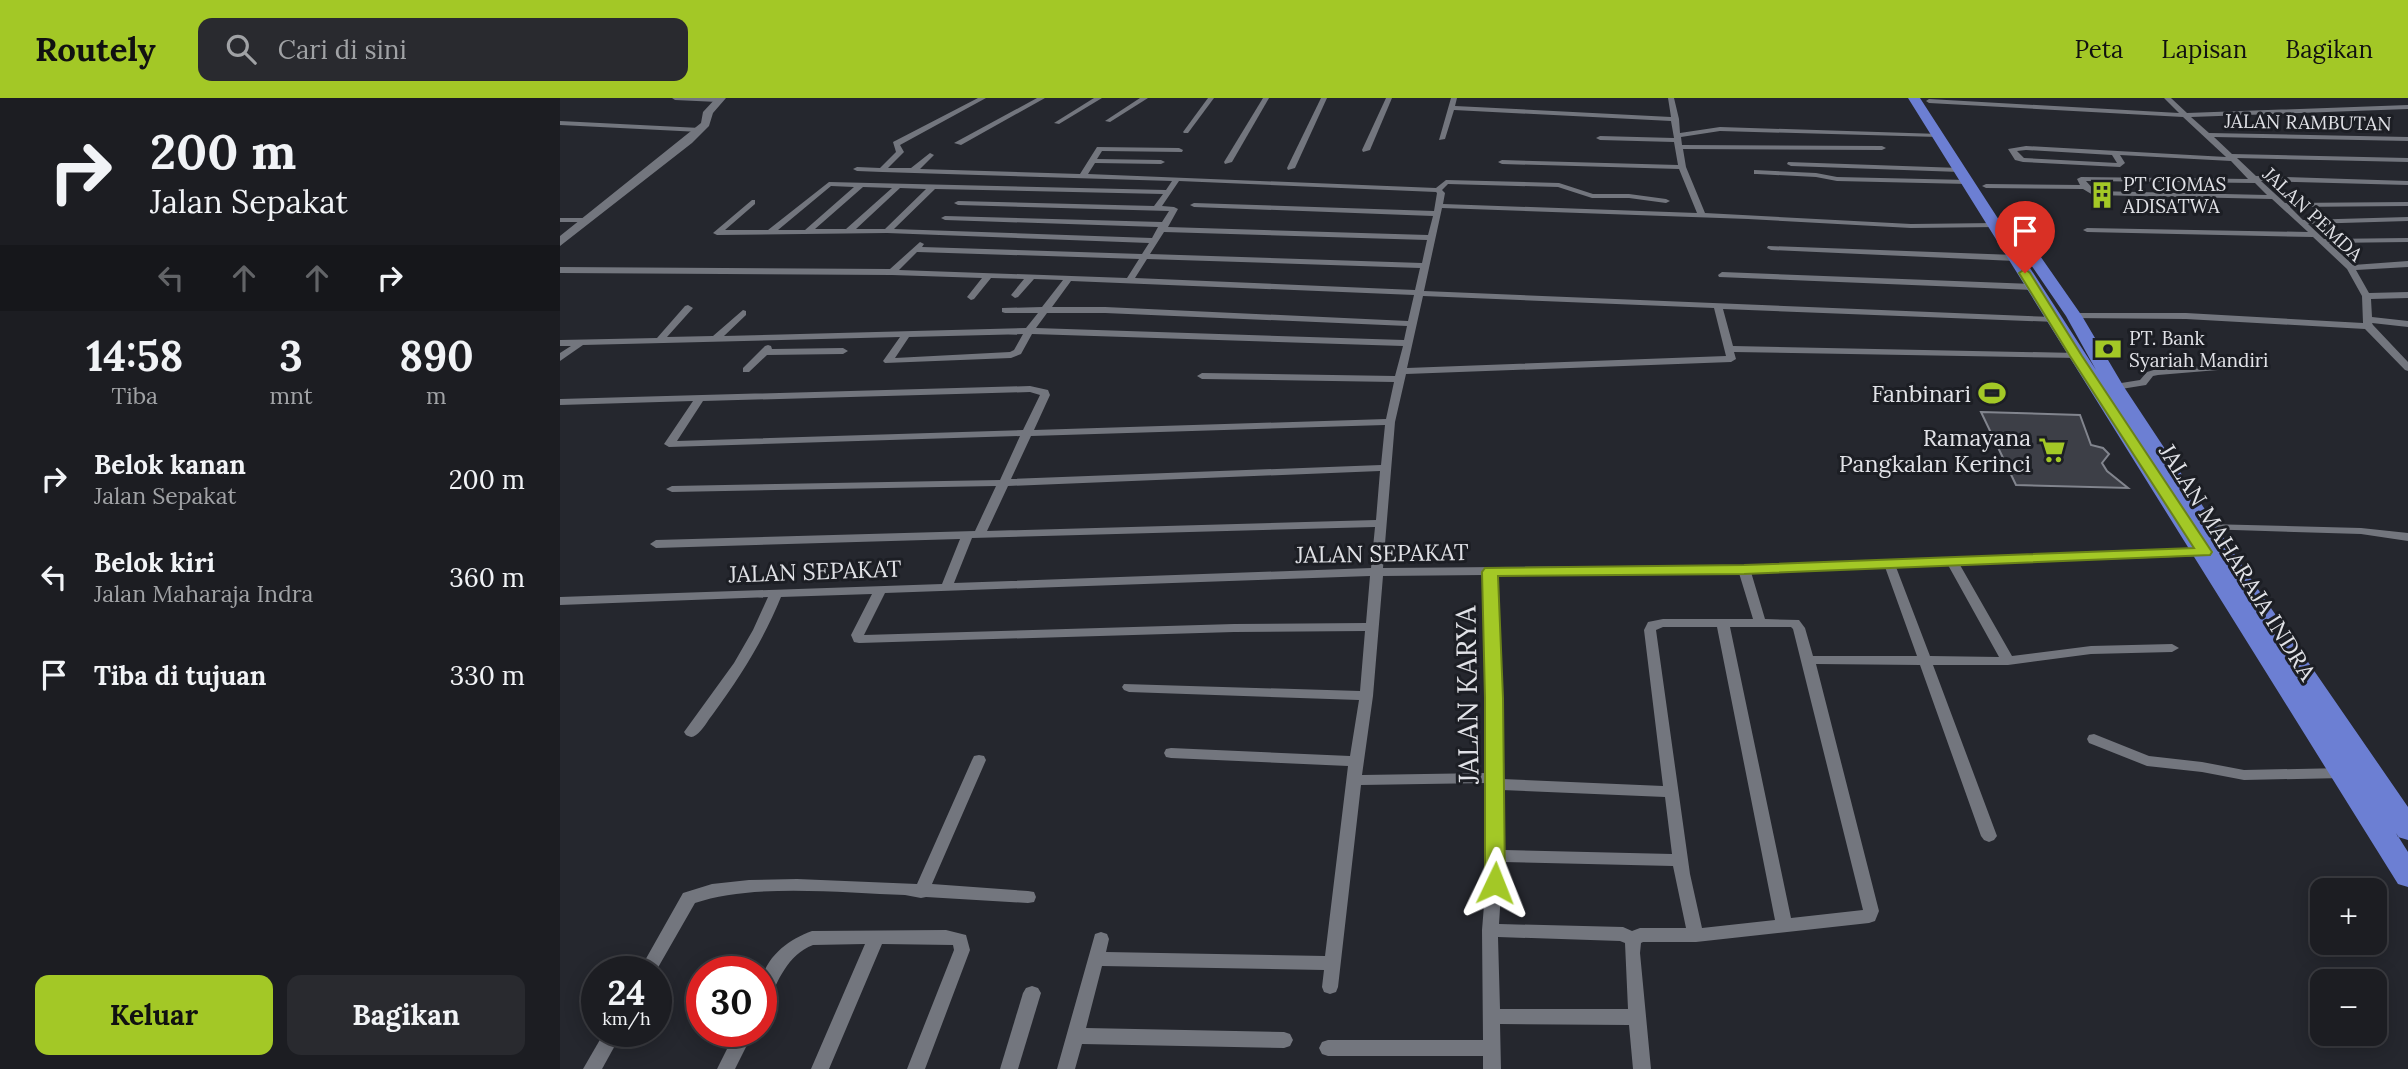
<!DOCTYPE html>
<html lang="id">
<head>
<meta charset="utf-8">
<style>
  :root { --surface:#1c1d22; --page:#292a2f; --text:#f1f3f6; --muted:#a0a2a5; --line:#3a3b40; --accent:#a3c826 }
  body { margin:0; font-family:Lora,serif; background:var(--page); color:var(--text); height:100vh; display:flex; flex-direction:column; font-size:26px; white-space:nowrap }
  * { box-sizing:border-box; margin:0 }
  p { font-size:23px; color:var(--muted) }
  .icon { flex:none; width:38px; height:38px; fill:none; stroke:currentColor; stroke-width:2; stroke-linecap:round; stroke-linejoin:round }
  .map { position:relative; flex:1; overflow:hidden }
  .sheet { display:flex; flex-direction:column; background:var(--surface); width:560px }
  .sheet>* { flex:none }
  .top-card { background:#1c1d22; color:var(--text); overflow:hidden }
  .tools { position:absolute; left:1750px; top:780px; display:grid; gap:14px }
  .tools a { display:grid; place-items:center; width:77px; height:77px; border-radius:14px; background:var(--surface); box-shadow:0 4px 18px #0003,0 0 0 2px var(--line); font-size:35px }
  .speed { position:absolute; left:21px; top:858px; display:flex; gap:14px; font-size:35px; font-weight:700; text-align:center }
  .speed>* { display:grid; place-content:center; width:91px; height:91px; border-radius:50%; background:var(--surface); box-shadow:0 4px 18px #0003,0 0 0 2px var(--line); line-height:1 }
  .speed small { font-size:18px; font-weight:400 }
  .speed .limit { border:10px solid #d22; background:#fff; color:#111 }
  .pin { position:absolute; display:grid; place-items:center; width:60px; height:60px; color:#fff; margin:-72px -30px; border-radius:50% 50% 50% 0; rotate:-45deg; box-shadow:0 0 7px #0007 }
  .pin .icon { rotate:45deg }
  .me { position:absolute; width:77px; margin:-38px; rotate:2deg; stroke-linejoin:round; filter:drop-shadow(0 0 5px #0008) }
  .turn { display:flex; align-items:center; gap:24px; height:147px; padding:0 35px; font-size:32px }
  .turn .icon { width:91px; height:91px; stroke-width:2.5 }
  .turn b { display:block; font-size:49px; line-height:60px }
  .lanes { display:flex; align-items:center; height:66px; padding:0 35px; background:#0003; justify-content:center; gap:35px; direction:ltr }
  .lanes .off { opacity:.35 }
  .eta { display:flex; justify-content:space-evenly; align-items:center; height:119px; text-align:center }
  .eta b { font-size:42px; font-weight:800; line-height:49px }
  .button { display:flex; gap:14px; margin-top:auto; padding:14px 35px }
  .button a { flex:1; height:80px; border-radius:14px; background:var(--accent); color:#111; font-size:28px; font-weight:800; line-height:80px; text-align:center }
  .button a+a { background:var(--page); color:var(--text) }
  ul { padding:0; list-style:none }
  li { display:flex; align-items:center; gap:21px; height:98px; padding:0 35px }
  li div { flex:1 }
  li b { display:block; font-size:26px }
  li em { font-style:normal }
  header { display:flex; align-items:center; gap:42px; box-sizing:border-box; height:98px; padding:0 35px; background:var(--accent); color:#111 }
  header strong { font-size:33px }
  nav { display:flex; gap:38px; margin-inline-start:auto; font-size:24px }
  .search { width:490px; height:63px; background:var(--page); display:flex; align-items:center; gap:18px; box-sizing:border-box; padding:0 24px; border-radius:14px; color:var(--muted); font-size:26px }
  main { display:flex; flex:1; min-height:0 }
  .map>svg:first-child { display:block }
  .building { fill:#3d3f47; stroke:#82858e; stroke-width:2 }
  .lines { fill:none; stroke-linecap:round; stroke-linejoin:round }
  .street { fill:#73767e; fill-rule:evenodd }
  .secondary { fill:#73767e; fill-rule:evenodd }
  .highway { fill:#6c7fd3; fill-rule:evenodd }
  .route { fill:#a3c826; stroke:#6a8219; stroke-width:2 }
  .labels { text-anchor:middle; dominant-baseline:central; stroke-width:6; stroke-linejoin:round; paint-order:stroke }
  .far-street-label { font-size:19px; fill:#e1e2e7; stroke:#1c1e24 }
  .far-poi-label { font-size:19px; fill:#e1e2e7; stroke:#1c1e24; text-anchor:start }
  .poi-label { font-size:23px; fill:#e1e2e7; stroke:#1c1e24; text-anchor:end }
  .street-label { font-size:23px; fill:#e1e2e7; stroke:#1c1e24 }
  .near-street-label { font-size:28px; fill:#e1e2e7; stroke:#1c1e24 }
</style>
</head>
<body>
<header>
<strong>Routely</strong>
<div class="search"><svg class="icon" aria-label="search" viewBox="0 0 24 24"><circle cx="10" cy="10" r="6"/><path d="M15 15l6 6"/></svg>Cari di sini</div>
<nav><a>Peta</a><a>Lapisan</a><a>Bagikan</a></nav>
</header>
<main>
<section class="sheet">
<div class="top-card">
<div class="turn"><svg class="icon" aria-label="right" viewBox="0 0 24 24"><path d="M7 20v-9h11M14 6l5 5-5 5"/></svg><div><b>200 m</b>Jalan Sepakat</div></div>
<div class="lanes"><svg class="icon off" aria-label="left" viewBox="0 0 24 24"><path d="M17 20v-9H6M10 6l-5 5 5 5"/></svg><svg class="icon off" aria-label="ahead" viewBox="0 0 24 24"><path d="M12 20V5M6 11l6-6 6 6"/></svg><svg class="icon off" aria-label="ahead" viewBox="0 0 24 24"><path d="M12 20V5M6 11l6-6 6 6"/></svg><svg class="icon" aria-label="right" viewBox="0 0 24 24"><path d="M7 20v-9h11M14 6l5 5-5 5"/></svg></div>
</div>
<div class="eta">
<div><b>14:58</b><p>Tiba</p></div>
<div><b>3</b><p>mnt</p></div>
<div><b>890</b><p>m</p></div>
</div>
<ul>
<li><svg class="icon" aria-label="right" viewBox="0 0 24 24"><path d="M7 20v-9h11M14 6l5 5-5 5"/></svg><div><b>Belok kanan</b><p>Jalan Sepakat</p></div><em>200 m</em></li>
<li><svg class="icon" aria-label="left" viewBox="0 0 24 24"><path d="M17 20v-9H6M10 6l-5 5 5 5"/></svg><div><b>Belok kiri</b><p>Jalan Maharaja Indra</p></div><em>360 m</em></li>
<li><svg class="icon" aria-label="arrive" viewBox="0 0 24 24"><path d="M6 21V4h12l-3 4 3 4H6"/></svg><div><b>Tiba di tujuan</b></div><em>330 m</em></li>
</ul>
<div class="button"><a>Keluar</a><a>Bagikan</a></div>
</section>
<div class="map">
<svg width="1848" height="971" viewBox="0 0 1848 971">
  <rect width="100%" height="100%" fill="#25272e"/>
  <path class="building" d="M1421,314l99,3 11,30 12,3 6,6 -7,9 5,8 21,17 -112,-3z"/>
  <g class="lines">
    <g class="street">
      <path d="M112,0h45l4,2 -3,2 -43,-2z"/>
      <path d="M418,0h8l-86,47 4,7 -16,16h23l19,-15 4,2 -14,14 160,5 17,-27 82,1 4,2 -1,2 -80,-1 -5,8 64,1 4,2 -4,2 -66,-1 -7,11 348,14 10,-8 113,3 34,11h36l37,5 4,2 -4,2 -37,-5h-37l-34,-11 -110,-3 -6,6 3,3 -2,11 254,9 -18,-44 -177,-5 -4,-2 4,-2 176,5 -4,-23 -74,-2 -4,-2 4,-2 74,2 -3,-17 -217,-11 -9,29 -6,1 12,-42h6l-2,8 216,11 -3,-19h6l5,21 1,14 40,-6 220,7v2l-2,1 -218,-6 -39,6 1,8 200,1 4,2 -4,2 -199,-1 3,18 19,46 206,11 84,-1 4,2 -1,2 -87,1 -163,-9 -306,-11 -18,83 629,26 3,1v4l-333,-13 10,37 343,7 5,3 -2,2 -345,-6 2,7 -5,3 -325,12 -11,48 -12,146 361,-3 464,-16 2,3 -2,3 -4,1 -244,9 52,91 79,-10 81,-2 7,4 -7,4 -81,2 -83,11h-75l64,171 -3,4 -5,2 -5,-2 -3,-4 -61,-171 -104,-1 63,247 -4,10 -6,2 -173,19h-53l-2,1 -1,10 11,116h-18l-4,-44 -129,-1 1,45h-18v-13h-155l-6,-2 -3,-6 3,-6 6,-2h155l-1,-110 6,-74 -1,-73 -126,2 -23,202 -2,5 -6,2 -6,-2 -2,-5 2,-17 -222,-4 -16,62 198,4 6,2 3,6 -3,6 -6,2 -202,-4 -7,25h-18l38,-135 6,-2 6,2 2,5 -3,13 219,4 23,-190 -177,-8 -5,-1 -2,-4 2,-4 5,-1 179,8 9,-56 -230,-8 -5,-2 -2,-3 2,-3 236,7 5,-60 -131,1 -375,11 -5,-1 -3,-7 21,-41 -91,3c-17,42 -41,80 -68,117 -5,6 -10,16 -17,21 -4,3 -6,2 -10,0l-2,-3 50,-69 19,-33 15,-33 -208,8v-8l382,-13 18,-45 -304,9 -6,-4 6,-4 319,-9 21,-45 -324,6 -6,-3 6,-3 328,-6 20,-44 -351,11 -5,-3 29,-43 -133,4v-6l470,-13 18,4 2,5 -16,35 352,-11 8,-37 -192,-3 -5,-3 5,-3 193,3 8,-30 -371,-12 -11,20 -10,4 -126,5 -2,-2 17,-24 -317,8 -23,16v-8l11,-7h-11v-6l97,-2 28,-32 3,-1 5,3 -26,29 46,-1 30,-26 3,1v4l-22,21 302,-8 12,-15h-33l-3,-1v-4l40,-1 21,-27 -29,-1 -16,18 -3,1 -4,-3 13,-16 -33,-1 -17,21 -3,1 -4,-3 15,-19 -90,-3 -332,-2v-6l330,2 30,-27 4,2 -2,3 220,7 7,-11 -262,-10 -170,2 -4,-2 39,-33h3v4l-30,26h43l61,-48 337,8 6,-9 -290,-9 -25,-1 -4,-2 4,-2 23,1 16,-16 -3,-10zM619,83l257,11 1,1 -3,18 -240,-8 -4,2 4,2 239,9 -5,19 -260,-8 10,-18 -4,-2 -12,-1zM271,88l23,1 -49,43h-27zM303,89l29,1 -46,41h-31zM340,90l26,1 -41,40h-29zM375,91l228,5 -9,12 -196,-5 -4,2 4,2 211,6 -7,11 -217,-6 -4,2 4,2 213,7 -6,11 -258,-9zM604,134l263,8 -5,23 -272,-9zM357,154l222,7 -12,19 -228,-8zM587,161l273,9 -5,22 -280,-12zM511,183l343,14 -6,26 -303,-14h-53zM863,198l291,12 12,48 -319,12zM487,215h58l302,13 -3,14 -368,-12zM463,236l-9,16 -4,2 -115,6 14,-21zM470,294l10,3 -17,35 -346,11 26,-40zM825,327l-4,40 -370,14 20,-43zM820,373l-4,49 -389,11 21,-45zM815,429l-4,41 -417,15 18,-45zM1388,467l51,92 -69,-1 -34,-89zM1325,469l32,89h-104l-8,-28 -6,-8 -34,-1 -14,-47zM1179,475l14,46h-90l-15,3 -4,8 19,156 -161,-7 -6,-204zM924,477l3,198 -125,2 11,-79 10,-120zM810,478l-4,47 -132,1 -370,11 21,-42zM1103,529h54l58,293 -73,8 -12,-54 -34,-244zM1170,529h61l2,2 70,281 -72,8zM942,692l163,7 7,57 -168,-4zM943,764l170,4 13,62h-46l-8,3 -9,-4 -124,-3zM938,839l122,4 5,2 3,66h-128z"/>
      <path d="M477,0h8l-84,47 -7,-2z"/>
      <path d="M534,0h8l-43,26 -5,-1z"/>
      <path d="M580,0h8l-38,24 -5,-1z"/>
      <path d="M648,0h6l-26,35h-4l-1,-1z"/>
      <path d="M703,0h6l-37,64 -7,2 -1,-2z"/>
      <path d="M761,0h6l-32,70 -7,2 -1,-2z"/>
      <path d="M826,0h6l-22,52 -7,2 -1,-2z"/>
      <path d="M1604,0h7l16,15 221,-8v4l-217,8 18,16 199,4v4l-194,-4 18,17 176,4v4l-171,-4 19,18 152,5v4l-147,-4 24,22 123,-1v4l-118,1 13,13 105,-3v4l-100,3 16,15 84,-1v4l-79,1 24,22 55,-4v6l-52,3 13,23 39,-1v6l-37,1 1,18 36,4v6l-36,-4 1,2 35,37v9l-3,-1 -40,-41 -179,-10 -115,-1 -2,-2 5,-3h112l177,10 -1,-27 -15,-27 -34,-32 -226,-5 -4,-2 4,-2 221,4 -36,-33 -179,-4 -10,-6 -97,-1 -4,-2 4,-2 94,1 -3,-6 4,-2 167,2 -17,-18 -111,-6 5,8 -5,4 -97,-5 -8,-2 -7,-11 18,-3 200,11 -43,-40 -254,-14 -3,-2 3,-2 250,14zM1466,52l86,5 5,8 -93,-5 -7,-7zM1526,83l169,2 12,12 -172,-4z"/>
      <path d="M0,23l140,7 3,2 -3,2 -140,-7z"/>
      <path d="M1228,64l172,6 4,2 -4,2 -169,-6 -4,-2z"/>
      <path d="M1194,72l62,3 21,4 131,3 4,2 -4,2 -131,-3 -21,-4 -59,-3h-3z"/>
      <path d="M0,120h27l4,2 -4,2h-27z"/>
      <path d="M1208,148l247,9 4,3 -4,3 -244,-11 -4,-2z"/>
      <path d="M1162,174l311,12 4,3 -4,3 -314,-13 -1,-2z"/>
      <path d="M208,247l3,1 1,3 71,-1 5,3 -5,3 -76,1 -18,17h-6v-4l22,-22z"/>
      <path d="M1691,264l5,3 -2,2 -96,8 -5,1 -7,9 -31,5 -5,-3 5,-3 25,-4 7,-8 10,-3z"/>
      <path d="M1647,426l154,4 47,5v8l-47,-7 -158,-5 -2,-2 2,-2z"/>
      <path d="M1534,636l55,22 53,6 42,8 99,-2 5,1 2,4 -2,4 -5,1 -99,2 -42,-8 -55,-6 -58,-23 -2,-4 2,-4z"/>
      <path d="M419,657l5,1 2,4 -54,124 96,7 6,1 2,5 -2,5 -6,1 -102,-6 -5,1 -16,-3c-61,-2 -153,-12 -210,8l-39,68h-17l44,-78 29,-9 37,-4 48,-1 120,5 55,-124 2,-4z"/>
      <path d="M386,832l20,5 4,15 -45,119h-18l47,-119 -1,-5 -71,-1 -53,125h-18l54,-125 -52,1c-26,10 -35,36 -46,59l-6,2c0,-7 -1,-16 0,-23 4,-26 28,-44 51,-52z"/>
      <path d="M472,888l6,2 3,5 -23,76h-18l23,-76 3,-5z"/>
      <path d="M45,933h18l-21,38h-19z"/>
      <path d="M176,933h18l-19,38h-18z"/>
    </g>
    <path class="secondary" d="M156,0h10l-13,15 -4,13 -17,17 -132,103v-10l141,-113 2,-11z"/>
    <path class="highway" d="M1348,0h12l176,272 -30,-54 -50,-73 8,-5 5,2 53,76 42,71 129,195 155,225v33l-10,-3 -2,-4 12,19v35l-10,-3z"/>
  </g>
  <path class="route" d="M1465,171l5,4 52,83 130,196 -2,3 -466,19 -246,2 5,122 2,185 -3,6 -7,2 -7,-2 -3,-6v-185l-3,-126 3,-4 259,-3 450,-17 -124,-192 -51,-83z"/>
  <defs>
    <symbol id="building-bare" viewBox="-9 -9 18 18"><path d="M-4-6H4V6H1V3H-1V6H-4ZM-2.5-4.3h1.7v1.8h-1.7ZM.8-4.3h1.7v1.8H.8ZM-2.5-1h1.7V.8h-1.7ZM.8-1h1.7V.8H.8Z" fill="#a3c826" stroke="#1c1e24" stroke-width="2.5" paint-order="stroke"/></symbol>
    <symbol id="bank-bare" viewBox="-9 -9 18 18"><path d="M-6-4H6V4H-6ZM0-2.3a2.3 2.3 0 1 0 0 4.6a2.3 2.3 0 1 0 0-4.6Z" fill="#a3c826" stroke="#1c1e24" stroke-width="2.5" paint-order="stroke"/></symbol>
    <symbol id="stadium-bare" viewBox="-9 -9 18 18"><path d="M0-5a6.5 5 0 1 0 0 10a6.5 5 0 1 0 0-10ZM-3.5-1.8h7v3.6h-7Z" fill="#a3c826" stroke="#1c1e24" stroke-width="2.5" paint-order="stroke"/></symbol>
    <symbol id="supermarket-bare" viewBox="-9 -9 18 18"><path d="M-6-5.5h2.5l.6 2H6L4.5 2H-2.5L-4.4-4H-6ZM-1.5 3.2a1.3 1.3 0 1 0 .1 0ZM3 3.2a1.3 1.3 0 1 0 .1 0Z" fill="#a3c826" stroke="#1c1e24" stroke-width="2.5" paint-order="stroke"/></symbol>
  </defs>
  <g fill-rule="evenodd">
    <use href="#building-bare" x="1523" y="78" width="38" height="38"/>
    <use href="#bank-bare" x="1529" y="232" width="38" height="38"/>
    <use href="#stadium-bare" x="1413" y="276" width="38" height="38"/>
    <use href="#supermarket-bare" x="1473" y="333" width="38" height="38"/>
  </g>
  <g class="labels">
    <g class="far-street-label">
      <text transform="translate(1748 24) rotate(1)">JALAN RAMBUTAN</text>
      <text transform="translate(1753 116) rotate(43)">JALAN PEMDA</text>
    </g>
    <g class="far-poi-label">
      <text x="1563" y="86">PT CIOMAS<tspan x="1563" dy="22">ADISATWA</tspan></text>
      <text x="1569" y="240">PT. Bank<tspan x="1569" dy="22">Syariah Mandiri</tspan></text>
    </g>
    <g class="poi-label">
      <text x="1411" y="295">Fanbinari</text>
      <text x="1471" y="339">Ramayana<tspan x="1471" dy="26">Pangkalan Kerinci</tspan></text>
    </g>
    <g class="street-label">
      <text transform="translate(822 455) rotate(-1)">JALAN SEPAKAT</text>
      <text transform="translate(1678 464) rotate(58)">JALAN MAHARAJA INDRA</text>
      <text transform="translate(255 473) rotate(-2)">JALAN SEPAKAT</text>
    </g>
    <g class="near-street-label">
      <text transform="translate(907 597) rotate(-91)">JALAN KARYA</text>
    </g>
  </g>
</svg>
<div class="tools">
<a>+</a>
<a>−</a>
</div>
<div class="speed"><div>24<small>km/h</small></div><div class="limit">30</div></div>
<div class="pin" style="left:1465px;top:175px;background:#d93025"><svg class="icon" aria-label="arrive" viewBox="0 0 24 24"><path d="M6 21V4h12l-3 4 3 4H6"/></svg></div>
<svg class="me" style="left:935px;top:785px" viewBox="-20 -20 40 40"><path d="M0-17L14 15 0 8-14 15z" fill="#a3c826" stroke="#fff" stroke-width="4"/></svg>
</div>
</main>
</body>
</html>
